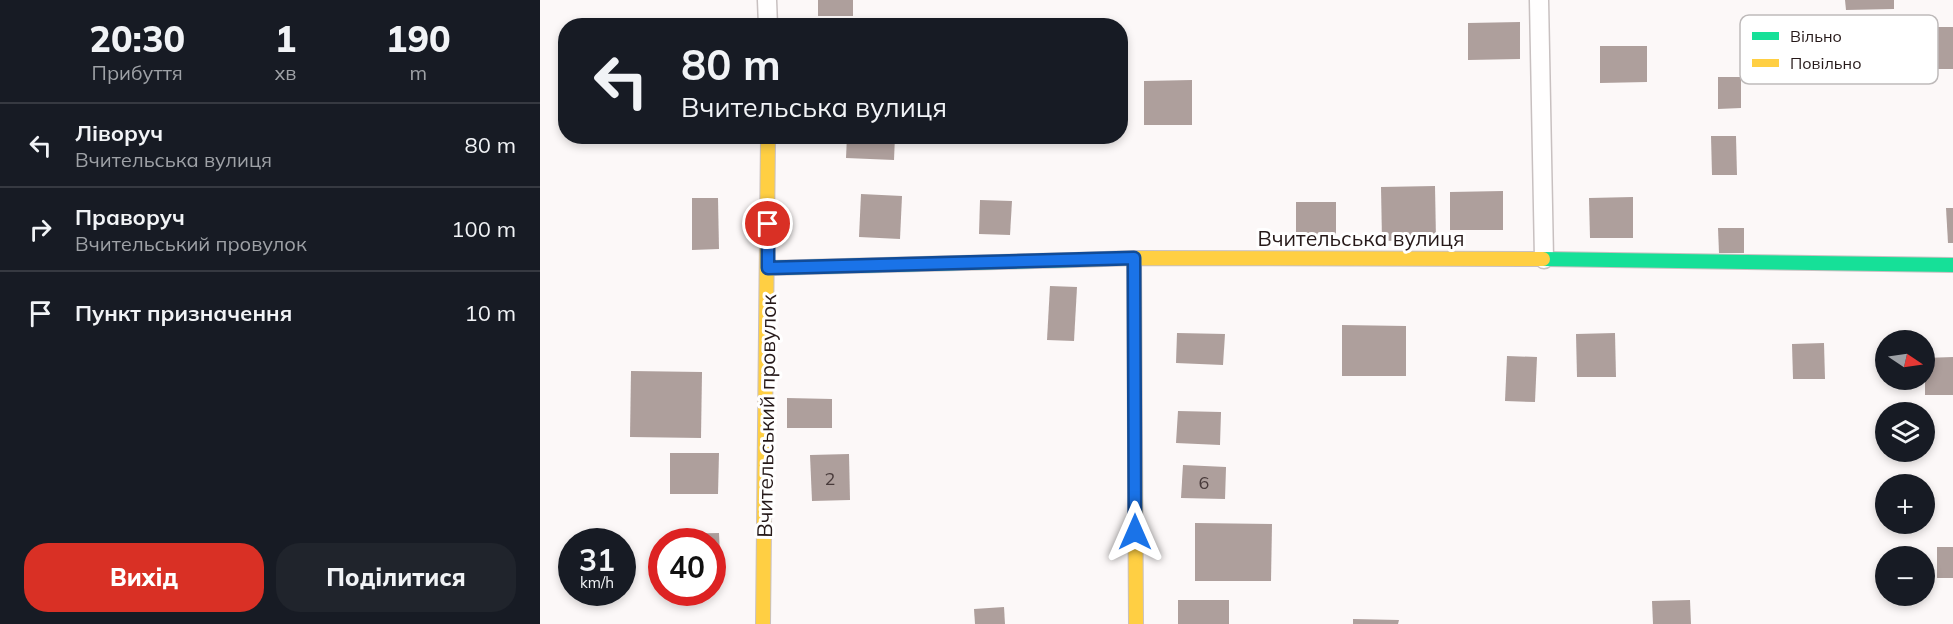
<!DOCTYPE html>
<html lang="uk">
<head>
<meta charset="utf-8">
<style>
  :root { --surface:#171b24; --page:#20242c; --text:#f1f3f6; --muted:#9ea1a6; --line:#363941; --accent:#d93025 }
  body { margin:0; font-family:Mulish,sans-serif; background:var(--page); color:var(--text); height:100vh; display:flex; flex-direction:column; font-size:22px; white-space:nowrap }
  * { box-sizing:border-box; margin:0 }
  p { font-size:20px; color:var(--muted) }
  .icon { flex:none; width:33px; height:33px; fill:none; stroke:currentColor; stroke-width:2; stroke-linecap:round; stroke-linejoin:round }
  .map { position:relative; flex:1; overflow:hidden }
  .details { display:flex; flex-direction:column; background:var(--surface); width:540px }
  .details>* { flex:none }
  .top-card { position:absolute; left:18px; top:18px; width:570px; height:126px; border-radius:24px; box-shadow:0 3px 9px #0003; background:#171b24; color:var(--text); overflow:hidden }
  .needle { width:39px; rotate:103deg }
  .fabs { position:absolute; left:1335px; top:330px; display:grid; gap:12px }
  .fabs a { display:grid; place-items:center; width:60px; height:60px; border-radius:50%; background:var(--surface); box-shadow:0 3px 9px #0003; font-size:30px }
  .speed { position:absolute; left:18px; top:528px; display:flex; gap:12px; font-size:30px; font-weight:700; text-align:center }
  .speed>* { display:grid; place-content:center; width:78px; height:78px; border-radius:50%; background:var(--surface); box-shadow:0 3px 9px #0003; line-height:1 }
  .speed small { font-size:15px; font-weight:400 }
  .speed .limit { border:9px solid #d22; background:#fff; color:#111 }
  .pin { position:absolute; display:grid; place-items:center; width:51px; height:51px; color:#fff; margin:-26px; border:3px solid #fff; border-radius:50%; box-shadow:0 2px 6px #0007 }
  .me { position:absolute; width:66px; margin:-33px; rotate:0deg; stroke-linejoin:round; filter:drop-shadow(0 0 4px #0008) }
  .turn { display:flex; align-items:center; gap:21px; height:126px; padding:0 24px; font-size:27px }
  .turn .icon { width:78px; height:78px; stroke-width:2.5 }
  .turn b { display:block; font-size:42px; line-height:51px }
  .eta { display:flex; justify-content:space-evenly; align-items:center; height:102px; text-align:center }
  .eta b { font-size:36px; font-weight:800; line-height:42px }
  .primary-button { display:flex; gap:12px; margin-top:auto; padding:12px 24px }
  .primary-button a { flex:1; height:69px; border-radius:24px; background:var(--accent); color:#fff; font-size:24px; font-weight:800; line-height:69px; text-align:center }
  .primary-button a+a { background:var(--page); color:var(--text) }
  ul { padding:0; list-style:none }
  li { display:flex; align-items:center; gap:18px; height:84px; padding:0 24px; border-top:2px solid var(--line) }
  li div { flex:1 }
  li b { display:block; font-size:22px }
  li em { font-style:normal }
  main { display:flex; flex:1; min-height:0 }
  .map>svg:first-child { display:block }
  .building { fill:#ae9f9c }
  .lines { fill:none; stroke-linecap:round; stroke-linejoin:round }
  .street-casing { stroke:#c8c0c0; stroke-width:21 }
  .fast-casing { stroke:#c8c0c0; stroke-width:16 }
  .slow-casing { stroke:#c8c0c0; stroke-width:16 }
  .street { stroke:#fffefe; stroke-width:18 }
  .fast { stroke:#16e098; stroke-width:14 }
  .slow { stroke:#ffcf43; stroke-width:14 }
  .route-casing { stroke:#114b97; stroke-width:15 }
  .route { stroke:#1a73e8; stroke-width:10 }
  .labels { text-anchor:middle; dominant-baseline:central; stroke-width:6; stroke-linejoin:round; paint-order:stroke }
  .number-label { font-size:18px; fill:#483a3a }
  .street-label { font-size:21px; fill:#261919; stroke:#fff }
  .key { fill:#fff; stroke:#bebaba; stroke-width:1.5 }
  .key-label { font-size:16px; fill:#261919 }
</style>
</head>
<body>
<main>
<section class="details">
<div class="eta">
<div><b>20:30</b><p>Прибуття</p></div>
<div><b>1</b><p>хв</p></div>
<div><b>190</b><p>m</p></div>
</div>
<ul>
<li><svg class="icon" aria-label="left" viewBox="0 0 24 24"><path d="M17 20v-9H6M10 6l-5 5 5 5"/></svg><div><b>Ліворуч</b><p>Вчительська вулиця</p></div><em>80 m</em></li>
<li><svg class="icon" aria-label="right" viewBox="0 0 24 24"><path d="M7 20v-9h11M14 6l5 5-5 5"/></svg><div><b>Праворуч</b><p>Вчительський провулок</p></div><em>100 m</em></li>
<li><svg class="icon" aria-label="arrive" viewBox="0 0 24 24"><path d="M6 21V4h12l-3 4 3 4H6"/></svg><div><b>Пункт призначення</b></div><em>10 m</em></li>
</ul>
<div class="primary-button"><a>Вихід</a><a>Поділитися</a></div>
</section>
<div class="map">
<svg width="1413" height="624" viewBox="0 0 1413 624">
  <rect width="100%" height="100%" fill="#fcf8f8"/>
  <g class="building">
    <rect x="278" y="0" width="35" height="16"/>
    <path d="M1305,0h49v9l-48,1z"/>
    <path d="M980,22v37l-52,1v-37z"/>
    <path d="M518,23l24,1v2h-24z"/>
    <path d="M1391,27h22v42h-21z"/>
    <path d="M1060,46h47v36l-47,1z"/>
    <path d="M1178,77h23v31l-23,1z"/>
    <path d="M652,80v45h-48v-44z"/>
    <path d="M307,136h48l-1,24 -48,-2z"/>
    <path d="M1171,136h25l1,39h-25z"/>
    <path d="M895,186l1,54 -54,1 -1,-54z"/>
    <path d="M963,191v39h-53v-38z"/>
    <path d="M321,194l41,2 -2,43 -41,-2z"/>
    <path d="M1093,197v41h-43l-1,-40z"/>
    <path d="M152,198h26l1,51 -27,1z"/>
    <path d="M440,200l32,1 -2,34 -31,-1z"/>
    <rect x="756" y="202" width="40" height="35"/>
    <path d="M1406,208h7v35h-5z"/>
    <path d="M1178,228h26v25h-25z"/>
    <path d="M510,286l27,1 -3,54 -27,-1z"/>
    <path d="M802,325l64,1v50h-64z"/>
    <path d="M637,333l48,1 -2,31 -47,-2z"/>
    <path d="M1075,333l1,44h-39l-1,-43z"/>
    <path d="M1284,343l1,36h-32l-1,-35z"/>
    <path d="M967,356l30,1 -2,45 -30,-1z"/>
    <path d="M1413,357v38h-28v-37z"/>
    <path d="M91,371l71,1 -1,66 -71,-1z"/>
    <path d="M247,398l45,1v29h-45z"/>
    <path d="M638,411l43,1 -1,33 -44,-2z"/>
    <path d="M130,453h49l-1,41h-48z"/>
    <path d="M309,454l1,46 -38,1 -2,-46z"/>
    <path d="M643,465l43,2 -1,32 -44,-1z"/>
    <path d="M655,523l77,1 -1,57h-76z"/>
    <path d="M179,533l1,23 -8,1v-15h-43v-8z"/>
    <rect x="1397" y="547" width="16" height="31"/>
    <rect x="638" y="600" width="51" height="24"/>
    <path d="M1150,600l1,24h-38l-1,-23z"/>
    <path d="M464,607l1,17h-30l-1,-15z"/>
    <path d="M813,619l46,1 -1,4h-45z"/>
  </g>
  <g class="lines">
    <defs>
      <g id="street">
        <path d="M227,0l1,26"/>
        <path d="M999,0l5,259"/>
      </g>
      <g id="fast">
        <path d="M1003,259l410,6"/>
        <path d="M228,268l306,-8"/>
      </g>
      <g id="slow">
        <path d="M594,258l2,366"/>
        <path d="M534,260l60,-2 409,1"/>
        <path d="M223,624l5,-488"/>
      </g>
    </defs>
    <use href="#street" class="street-casing"/>
    <use href="#fast" class="fast-casing"/>
    <use href="#slow" class="slow-casing"/>
    <use href="#street" class="street"/>
    <use href="#fast" class="fast"/>
    <use href="#slow" class="slow"/>
  </g>
  <g class="lines">
    <defs>
      <path id="route" d="M228,224v44l366,-10 1,274"/>
    </defs>
    <use href="#route" class="route-casing"/>
    <use href="#route" class="route"/>
  </g>
  <g class="labels">
    <g class="number-label">
      <text x="290" y="478">2</text>
      <text x="664" y="482">6</text>
    </g>
    <g class="street-label">
      <text x="821" y="238">Вчительська вулиця</text>
      <text transform="translate(226 416) rotate(-89)">Вчительський провулок</text>
    </g>
  </g>
  <rect x="1200" y="15" width="198" height="69" rx="9" class="key"/>
  <rect x="1212" y="32" width="27" height="8" fill="#16e098"/>
  <rect x="1212" y="59" width="27" height="8" fill="#ffcf43"/>
  <g class="key-label">
    <text x="1250" y="42">Вільно</text>
    <text x="1250" y="69">Повільно</text>
  </g>
</svg>
<div class="fabs">
<a><svg class="needle" viewBox="-14 -14 28 28"><path d="M0-13l5 13h-10z" fill="#e53935"/><path d="M0 13l5-13h-10z" fill="#9ea1a6"/></svg></a>
<a><svg class="icon" aria-label="layers" viewBox="0 0 24 24"><path d="M12 4l9 5-9 5-9-5zM3 14l9 5 9-5"/></svg></a>
<a>+</a>
<a>−</a>
</div>
<div class="speed"><div>31<small>km/h</small></div><div class="limit">40</div></div>
<div class="pin" style="left:228px;top:224px;background:#d93025"><svg class="icon" aria-label="arrive" viewBox="0 0 24 24"><path d="M6 21V4h12l-3 4 3 4H6"/></svg></div>
<svg class="me" style="left:595px;top:532px" viewBox="-20 -20 40 40"><path d="M0-17L14 15 0 8-14 15z" fill="#1a73e8" stroke="#fff" stroke-width="4"/></svg>
<div class="top-card">
<div class="turn"><svg class="icon" aria-label="left" viewBox="0 0 24 24"><path d="M17 20v-9H6M10 6l-5 5 5 5"/></svg><div><b>80 m</b>Вчительська вулиця</div></div>
</div>
</div>
</main>
</body>
</html>
